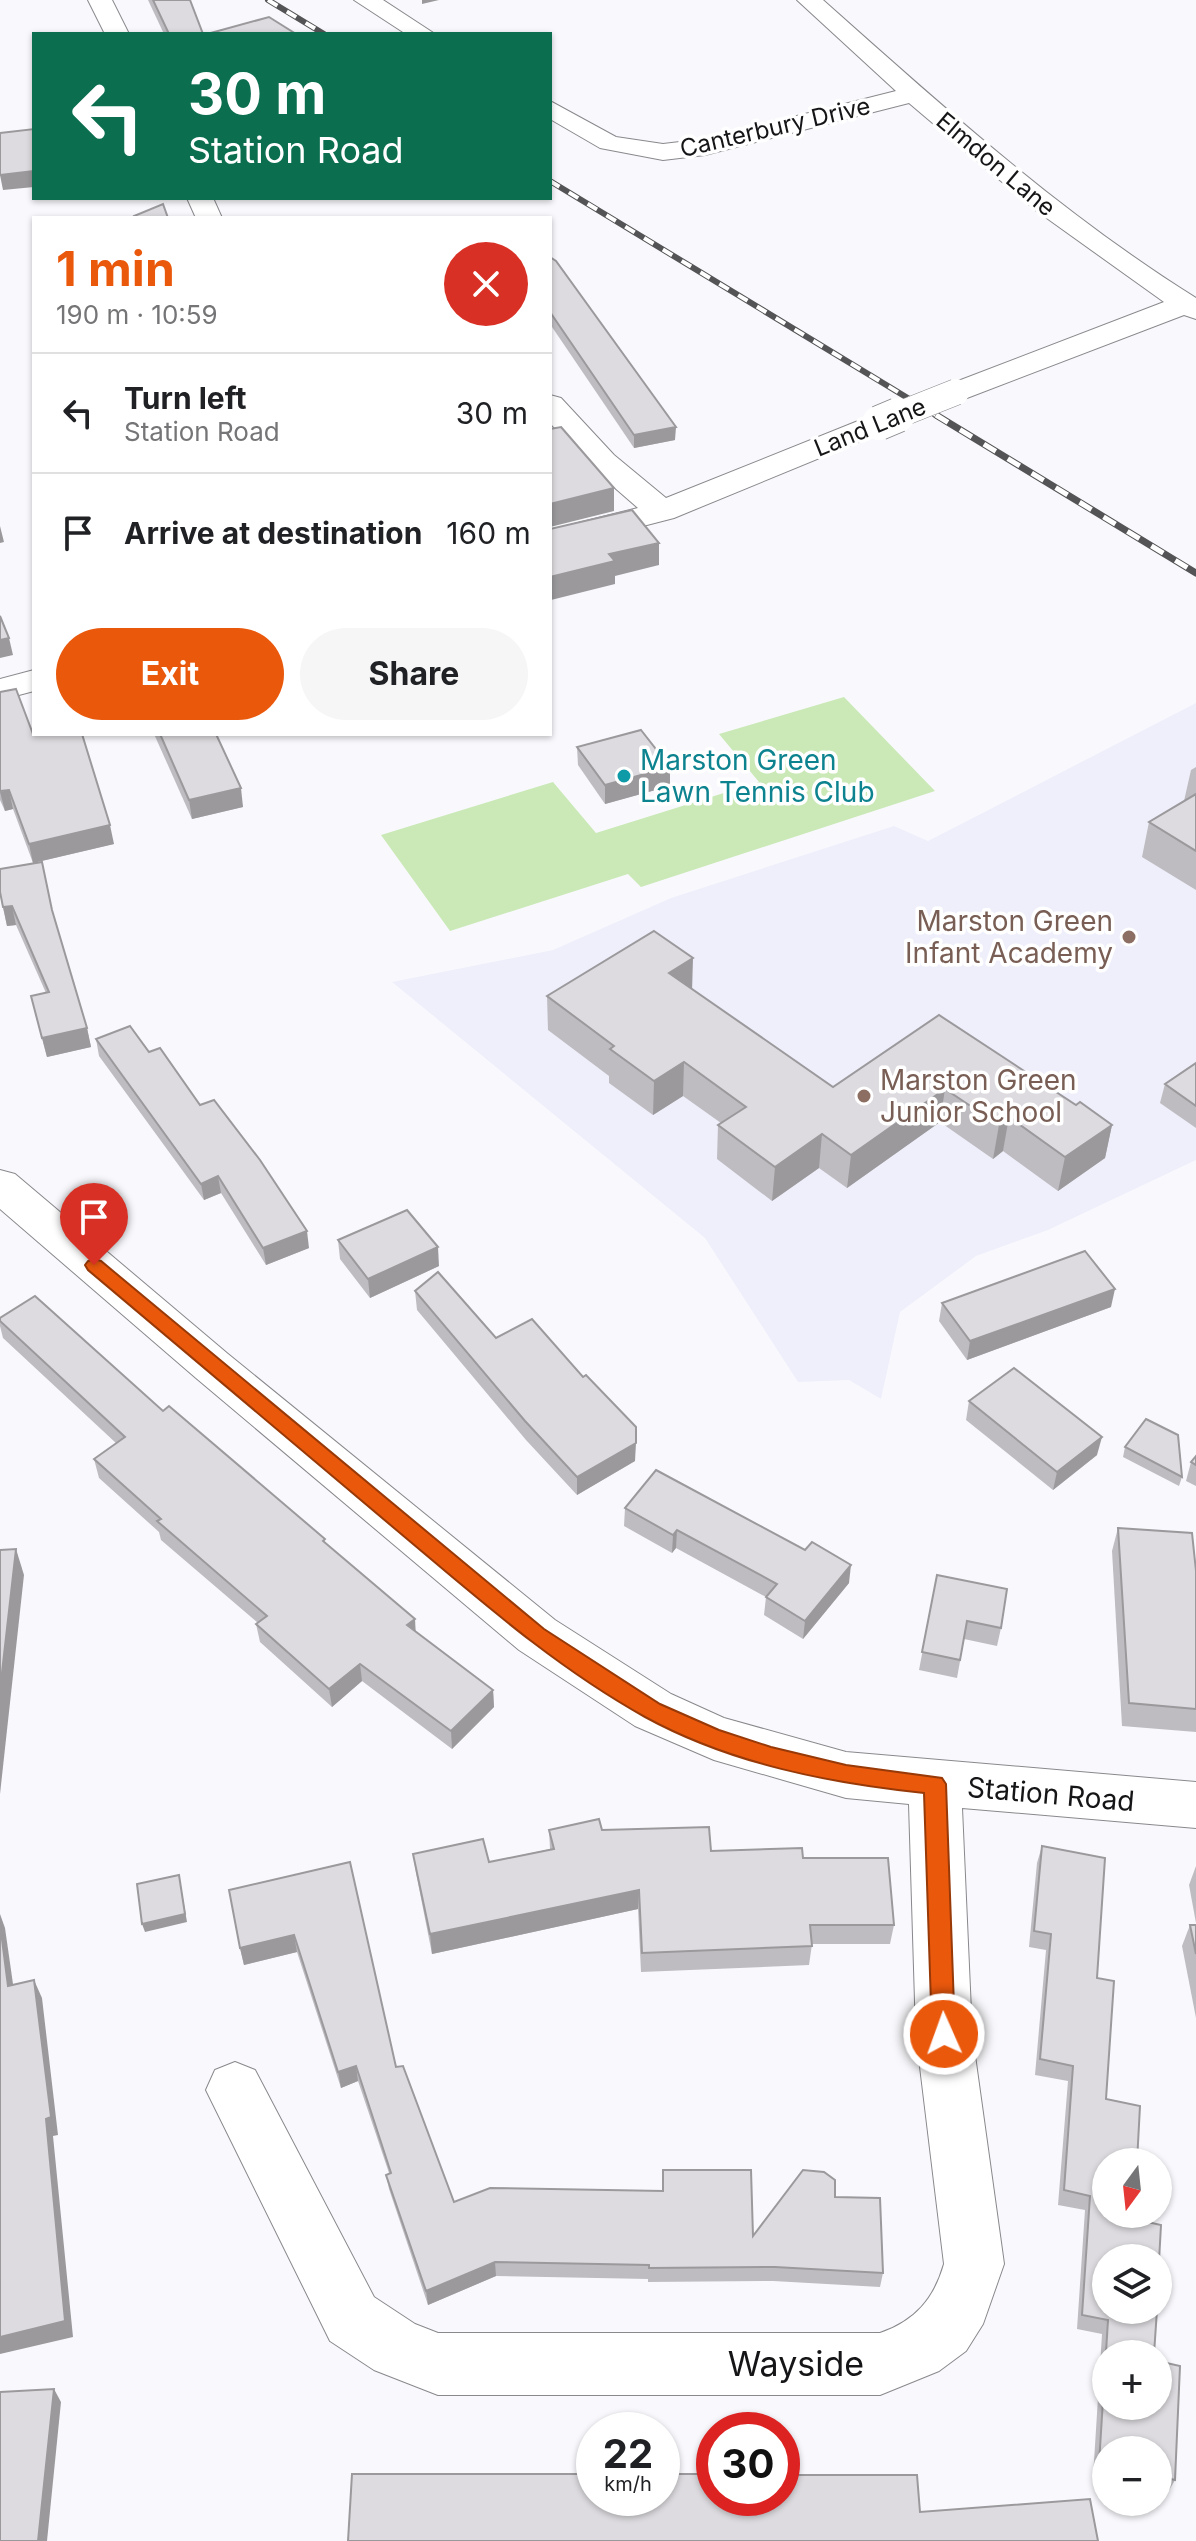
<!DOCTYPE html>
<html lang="en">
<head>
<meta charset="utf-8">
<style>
  :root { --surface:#fff; --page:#f6f6f6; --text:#202124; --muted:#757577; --line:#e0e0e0; --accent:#ea580c }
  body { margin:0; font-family:Inter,sans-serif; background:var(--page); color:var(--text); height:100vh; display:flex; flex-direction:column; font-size:30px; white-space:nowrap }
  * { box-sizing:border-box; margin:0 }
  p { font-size:26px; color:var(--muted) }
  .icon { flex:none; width:44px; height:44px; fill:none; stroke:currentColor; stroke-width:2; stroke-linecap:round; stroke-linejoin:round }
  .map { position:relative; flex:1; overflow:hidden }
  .drawer { position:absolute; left:32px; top:216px; width:520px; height:520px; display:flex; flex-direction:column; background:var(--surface); border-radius:0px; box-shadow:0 2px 6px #0004 }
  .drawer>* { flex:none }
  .top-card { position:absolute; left:32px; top:32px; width:520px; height:168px; border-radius:0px; box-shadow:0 2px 6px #0004; background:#0b6e4f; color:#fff; overflow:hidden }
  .needle { width:52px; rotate:195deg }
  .buttons { position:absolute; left:1092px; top:2148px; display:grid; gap:16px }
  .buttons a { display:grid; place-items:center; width:80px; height:80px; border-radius:50%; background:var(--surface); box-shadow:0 2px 6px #0004; font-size:40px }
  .speed { position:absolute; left:576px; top:2412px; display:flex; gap:16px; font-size:40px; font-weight:700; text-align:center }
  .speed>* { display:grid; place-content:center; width:104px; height:104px; border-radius:50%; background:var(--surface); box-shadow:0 2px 6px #0004; line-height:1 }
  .speed small { font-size:20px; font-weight:400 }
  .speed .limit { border:12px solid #d22; background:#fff; color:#111 }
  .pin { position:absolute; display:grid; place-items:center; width:68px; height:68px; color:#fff; margin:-82px -34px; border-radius:50% 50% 50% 0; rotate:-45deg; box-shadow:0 0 8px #0007 }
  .pin .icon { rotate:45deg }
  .me { position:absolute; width:88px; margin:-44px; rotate:358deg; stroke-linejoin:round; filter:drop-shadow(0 0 6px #0008) }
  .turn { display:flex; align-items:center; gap:28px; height:168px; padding:0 24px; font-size:36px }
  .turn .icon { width:104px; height:104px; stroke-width:2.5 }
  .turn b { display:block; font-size:56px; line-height:68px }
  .round { display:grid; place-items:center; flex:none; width:84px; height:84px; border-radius:42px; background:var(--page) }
  .summary { display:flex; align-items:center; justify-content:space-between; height:136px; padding:0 24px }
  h1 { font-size:48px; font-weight:700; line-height:60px; color:var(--accent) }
  .action { display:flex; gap:16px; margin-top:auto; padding:16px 24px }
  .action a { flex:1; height:92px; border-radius:48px; background:var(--accent); color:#fff; font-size:32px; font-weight:700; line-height:92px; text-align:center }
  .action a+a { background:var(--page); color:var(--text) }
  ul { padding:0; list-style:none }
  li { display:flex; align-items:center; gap:24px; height:120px; padding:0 24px; border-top:2px solid var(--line) }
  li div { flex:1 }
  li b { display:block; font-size:30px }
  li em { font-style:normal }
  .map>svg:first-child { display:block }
  .built { fill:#eeeffb }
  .green { fill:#cae9b7 }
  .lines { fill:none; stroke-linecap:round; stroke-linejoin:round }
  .minor-casing { stroke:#89898d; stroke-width:2 }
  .minor { fill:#fff; fill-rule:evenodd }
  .rail-far1-casing { stroke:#545456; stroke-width:6 }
  .rail-casing { stroke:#545456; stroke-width:7 }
  .rail-far1 { stroke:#fff; stroke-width:4; stroke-dasharray:11; stroke-linecap:butt }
  .rail { stroke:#fff; stroke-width:5; stroke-dasharray:14; stroke-linecap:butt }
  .minor-bridge-far1-casing { stroke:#89898d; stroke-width:27; stroke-linecap:butt }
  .minor-bridge-casing { stroke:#89898d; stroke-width:36; stroke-linecap:butt }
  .minor-bridge-far1 { stroke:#fff; stroke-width:26 }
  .minor-bridge { stroke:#fff; stroke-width:34 }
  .wall { fill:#bebcc0 }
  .shaded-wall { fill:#9b999c }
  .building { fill:#dddbdf; stroke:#9b999c; stroke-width:2 }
  .route { fill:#ea580c; stroke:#983908; stroke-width:2 }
  .culture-dot { fill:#0f9aa8; stroke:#fff; stroke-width:3 }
  .education-dot { fill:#8d6e63; stroke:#fff; stroke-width:3 }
  .labels { text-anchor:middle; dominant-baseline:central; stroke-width:7; stroke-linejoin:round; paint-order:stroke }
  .far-street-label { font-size:24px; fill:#151517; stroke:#fff }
  .culture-label { font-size:28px; fill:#0d838f; stroke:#fff; text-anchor:start }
  .education-label { font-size:28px; fill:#785e54; stroke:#fff; text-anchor:end }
  .street-label { font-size:28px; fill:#151517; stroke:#fff }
  .near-street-label { font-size:34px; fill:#151517; stroke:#fff }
</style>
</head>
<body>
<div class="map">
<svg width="1196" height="2541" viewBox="0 0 1196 2541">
  <rect width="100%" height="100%" fill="#f9f9fd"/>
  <path class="built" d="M1196,703v457l-148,70 -72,26 -76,56 -19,87 -32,-19 -51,2 -93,-144 -313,-256 161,-32 118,-52 223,-72 34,15z"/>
  <path class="green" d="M844,697l91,94 -294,96 -13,-13 -178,57 -69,-96 172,-53 43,51 163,-51 -40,-48z"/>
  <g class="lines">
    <defs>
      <g id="minor">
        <path d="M88,0h24l17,34h-24z"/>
        <path d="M354,0h29l52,34h-29z"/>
        <path d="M797,0h26c119,106 237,213 373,298v21l-12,-4 -217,83 -11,3 -11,-3 -4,-6 4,-6 219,-84 -130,-93 -125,-106 -204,52 -42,5 -63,-12 -50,-29v-18l66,36 47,7 42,-5 191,-48z"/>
        <path d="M187,198h26l9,20h-26z"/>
        <path d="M550,395l11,3 53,57 52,43 202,-81 11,-3 11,3 4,6 -4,6 -216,89 -124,32v-20l88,-22 -46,-40 -42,-45z"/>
        <path d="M34,670v21l-34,9v-21z"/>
        <path d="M0,1170l15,4 213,180 327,266 116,74 53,24 122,34 350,30v46l-234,-20 10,226 32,230 -21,60 -17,27 -27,20 -59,24h-442l-64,-25 -44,-29 -124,-251 9,-20 20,-8 20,8 119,227 41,27 23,9h442c35,-12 54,-34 64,-69l-28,-230 -7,-230 -63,-6 -132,-38 -79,-34 -116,-76 -323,-272 -196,-169z"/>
      </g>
    </defs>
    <use href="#minor" class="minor-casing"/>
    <use href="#minor" class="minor"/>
    <defs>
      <g id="rail-far1">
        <path d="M268,0l56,34"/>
        <path d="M550,181l389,236"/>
      </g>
      <path id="rail" d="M936,415l260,158"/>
    </defs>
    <use href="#rail-far1" class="rail-far1-casing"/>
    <use href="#rail" class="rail-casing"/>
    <use href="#rail-far1" class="rail-far1"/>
    <use href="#rail" class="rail"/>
    <defs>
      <path id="minor-bridge-far1" d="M893,417l63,-25"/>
      <path id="minor-bridge" d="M879,423l19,-8"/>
    </defs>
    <use href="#minor-bridge-far1" class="minor-bridge-far1-casing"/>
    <use href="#minor-bridge" class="minor-bridge-casing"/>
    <use href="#minor-bridge-far1" class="minor-bridge-far1"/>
    <use href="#minor-bridge" class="minor-bridge"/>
  </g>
  <g class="wall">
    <path d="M148,0h42l13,34h-39z"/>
    <path d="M550,257l125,183 -41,8 -84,-124z"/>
    <path d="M0,692l33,42 81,110 -81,19 -20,-54 -8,2 -5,-11z"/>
    <path d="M154,734h62l27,73 -51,12z"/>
    <path d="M577,747l93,39 -65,18 -27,-39z"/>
    <path d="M1196,767v123l-54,-33 7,-35 35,-21 7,-31z"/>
    <path d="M3,907l50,6 34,115 4,19 -44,10 -16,-61 15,-3 -30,-68 -9,1z"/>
    <path d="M692,989l141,98 106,-72 137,90 36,20 -7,33 -47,33 -55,-40 -10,8 -53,-37 -93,66 -28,-20 -47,33 -55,-42 1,-34 3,-2 -38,-27 -30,19 -44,-32v-7l-61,-46 -1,-34z"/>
    <path d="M96,1039l53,13 51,53 109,143 -43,17 -45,-72 -17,7 -105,-144z"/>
    <path d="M1196,1063v65l-36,-25 5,-19z"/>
    <path d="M338,1240l101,26 -69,32 -30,-39z"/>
    <path d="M415,1291l81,47 87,39 52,84 -58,34 -51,-55 -109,-130z"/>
    <path d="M942,1303l169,4 -144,53 -28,-39z"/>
    <path d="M0,1318l163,93 163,132 90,89 77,58 1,17 -42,42 -90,-68 -30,26 -72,-65 -4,-18 2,-1 -97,-83 -2,-8 -60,-54 -5,-19 23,-15 -114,-106 -3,-12z"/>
    <path d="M969,1401l128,54 -44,35 -87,-70z"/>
    <path d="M1125,1447l57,30 -3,9 -56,-29z"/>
    <path d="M1196,1456v30l-10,-5 5,-19z"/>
    <path d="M625,1508l224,75 -46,56 -39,-24 2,-18 -90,-49 -4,5 -48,-27z"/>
    <path d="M1118,1528l78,43v161l-74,-6 -10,-175z"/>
    <path d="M937,1575l64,53 -4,18 -33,-7 -7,39 -38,-8z"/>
    <path d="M549,1830h53l109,21 92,7 91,67 -4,19h-78l-3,21 -168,7 -3,-63 -206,45 -16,-81 -3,-19 76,8 61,-13z"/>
    <path d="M1042,1846l55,132 9,121 28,120 23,91 -51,44 69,126 -7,12 -10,-2v-40h-52v29l-13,-2 9,-143 -25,-5 8,-119 -27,-5 10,-124 -33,-6 11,-125 -17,-3 8,-84z"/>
    <path d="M350,1862l46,205 58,135 208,-11 1,-21 90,66 82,-39 48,76 -3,14 -107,-6 -125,1v-3l-152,-3 -68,29 -39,-116 -3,-14 3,-2 -31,-92 -17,7 -44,-136 -53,13 -4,-17z"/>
    <path d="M1196,1866v57l-7,-38z"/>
    <path d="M1190,1925h6v93l-14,-72z"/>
  </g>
  <g class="shaded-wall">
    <path d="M422,0h17l-17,4z"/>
    <path d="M34,171v16l-31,3 -3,-15z"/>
    <path d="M676,427l-1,13 -41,8v-13z"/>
    <path d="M614,488v23l-64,16v-23z"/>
    <path d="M0,526l4,16 -4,1z"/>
    <path d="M659,543v22l-44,11v8l-64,16 -1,-23 59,-23z"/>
    <path d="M9,638l4,17 -13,3v-18z"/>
    <path d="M670,767v19l-65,18v-19z"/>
    <path d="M241,788l2,19 -51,12 -3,-19z"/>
    <path d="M9,790l4,19 -8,2 -5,-19z"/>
    <path d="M110,825l4,19 -81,19 -4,-19z"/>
    <path d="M12,906l4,19 -9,1 -4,-19z"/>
    <path d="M693,958l-1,34 -23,-19z"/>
    <path d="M87,1028l4,19 -44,10 -5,-19z"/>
    <path d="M684,1062l-1,34 -30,19 1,-34z"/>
    <path d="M945,1089l-5,33 -93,66 4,-33z"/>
    <path d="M1009,1117l-6,34 -10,8 6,-34z"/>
    <path d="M1112,1125l-7,33 -47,33 7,-34z"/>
    <path d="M822,1134l-3,34 -47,33 3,-34z"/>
    <path d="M218,1176l3,17 -17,7 -3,-16z"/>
    <path d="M307,1231l2,17 -43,17 -3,-17z"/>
    <path d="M438,1247l1,19 -69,32 -2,-19z"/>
    <path d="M1115,1289l-4,18 -144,53 3,-19z"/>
    <path d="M1102,1437l-5,18 -44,35 4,-18z"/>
    <path d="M636,1443l-1,18 -58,34v-18z"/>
    <path d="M677,1530l-1,18 -4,5 1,-18z"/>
    <path d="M16,1549l8,26 -24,219v-104z"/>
    <path d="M851,1565l-2,18 -46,56 2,-18z"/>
    <path d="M415,1619l1,18 -9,-12z"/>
    <path d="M360,1664l2,17 -30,26 -3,-18z"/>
    <path d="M493,1690l1,17 -42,42 -1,-18z"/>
    <path d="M179,1875l8,47 -42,10 -3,-8z"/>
    <path d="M639,1890l-1,19 -206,45 -2,-20z"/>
    <path d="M0,1914l5,14 11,77 -8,-19 -8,-62z"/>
    <path d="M294,1935l3,17 -53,13 -4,-17z"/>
    <path d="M34,1980l8,18 16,137 -5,1 20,201 -73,17v-17z"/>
    <path d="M356,2066l2,15 -17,7 -3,-16z"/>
    <path d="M495,2262l1,14 -68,29 -2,-14z"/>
    <path d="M54,2389l7,13 -14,139h-9z"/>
  </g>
  <g class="building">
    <path d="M153,0h37l13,34h-34z"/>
    <path d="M269,17l27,17h-89z"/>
    <path d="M34,129v42l-34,4v-42z"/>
    <path d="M163,204l5,14h-33l-1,-2z"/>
    <path d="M550,257l6,4 120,166 -42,8 -84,-123z"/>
    <path d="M561,427l53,61 -64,16v-75z"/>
    <path d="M632,510l27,33 -50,11 6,7 -65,16v-48z"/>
    <path d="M0,616l9,22 -9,2z"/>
    <path d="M16,689l17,45h49l28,91 -81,19 -20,-54 -9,1v-99z"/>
    <path d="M641,730l29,37 -65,18 -28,-38z"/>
    <path d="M160,734h56l25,54 -52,12z"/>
    <path d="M1196,794v57l-47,-29z"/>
    <path d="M42,862l10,48 35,118 -45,10 -11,-42 18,-4 -37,-86 -9,1 -3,-15v-23z"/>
    <path d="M654,931l39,27 -24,15 164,114 106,-72 137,90 4,-3 32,23 -47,32 -56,-40 -10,8 -54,-36 -94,66 -29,-21 -47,33 -57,-42 28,-18 -62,-45 -30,19 -44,-32 4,-3 -67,-50z"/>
    <path d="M130,1026l19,26 11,-4 40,57 14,-5 46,60 47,71 -44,17 -45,-72 -17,8 -105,-145z"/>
    <path d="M1196,1063v43l-31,-22z"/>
    <path d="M407,1210l31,37 -70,32 -30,-39z"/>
    <path d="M1085,1251l30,38 -145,52 -28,-38z"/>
    <path d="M438,1272l58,66 36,-19 51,58 3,-2 50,52v16l-59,34 -52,-56 -110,-130z"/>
    <path d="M35,1296l128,115 6,-5 156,133 -2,2 92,78 -8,6 86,65 -42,41 -91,-67 -31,25 -73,-65 11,-8 -110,-95 4,-2 -67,-60 31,-22 -125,-116v-3z"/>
    <path d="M1014,1368l88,69 -45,35 -88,-71z"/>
    <path d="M1146,1419l32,16 4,42 -57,-30z"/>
    <path d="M1196,1456v9l-5,-3z"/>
    <path d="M656,1470l149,80 7,-8 39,23 -46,56 -39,-24 11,-13 -100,-54 -4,5 -48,-27z"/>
    <path d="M1118,1528l74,5 4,38v138l-67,-6z"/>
    <path d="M16,1549l-16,141v-140z"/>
    <path d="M937,1575l70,14 -6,39 -34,-7 -7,39 -38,-8z"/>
    <path d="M599,1819l3,11 107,-3 2,24 91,-3 1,10h85l6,67h-84l2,21 -170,7 -3,-63 -209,44 -17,-80 70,-15 6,23 65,-13 -5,-19z"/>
    <path d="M1042,1846l63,12 -8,120 17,3 -8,118 34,7 -3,56h-31v52h28v5l27,6 -3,54v-21h-52v52h51l-3,44h-48v52h52v-45l22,5 -5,114 -17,-4v-26h-52v16l-7,-2 9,-144 -26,-5 8,-119 -26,-6 9,-124 -33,-7 11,-125 -17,-3z"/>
    <path d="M350,1862l46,205 7,-1 51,136 36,-14 173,3v-21h88l2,66 50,-66 21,2 11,8v17l45,1 3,75 -108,-6 -126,1v-3l-154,-3 -69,29 -40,-116 5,-2 -35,-107 -18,6 -44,-137 -54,13 -11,-58z"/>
    <path d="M179,1875l6,39 -43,10 -5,-40z"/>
    <path d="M0,1924l8,62 26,-6 17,137 -5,2 19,202 -65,16z"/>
    <path d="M1190,1925h6v29z"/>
    <path d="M54,2389l-16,152h-38v-149z"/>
    <path d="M352,2474h242v24h68v-24h52v24h68v-23h135l3,37 170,-13 8,42h-750z"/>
  </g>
  <path class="route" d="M94,1259l7,2 443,368 116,75 59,26 52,17 75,18 96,13 4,6 9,250 -3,8 -8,3 -8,-3 -4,-8 -8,-241c-95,-10 -193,-29 -279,-76 -92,-51 -171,-122 -251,-189 -102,-86 -204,-172 -306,-258l-3,-5 3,-4z"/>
  <circle class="culture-dot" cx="624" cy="776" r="8"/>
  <g class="education-dot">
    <circle cx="1129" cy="937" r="8"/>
    <circle cx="864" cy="1096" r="8"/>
  </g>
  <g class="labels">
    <g class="far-street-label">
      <text transform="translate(775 127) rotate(-13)">Canterbury Drive</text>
      <text transform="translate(996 164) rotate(40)">Elmdon Lane</text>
      <text transform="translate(870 427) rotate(-22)">Land Lane</text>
    </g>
    <g class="culture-label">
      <text x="640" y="760">Marston Green<tspan x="640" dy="32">Lawn Tennis Club</tspan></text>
    </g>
    <g class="education-label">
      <text x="1113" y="921">Marston Green<tspan x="1113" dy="32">Infant Academy</tspan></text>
      <text x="880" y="1080" text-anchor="start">Marston Green<tspan x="880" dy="32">Junior School</tspan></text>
    </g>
    <g class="street-label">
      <text transform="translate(1051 1794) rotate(5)">Station Road</text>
    </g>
    <g class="near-street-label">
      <text x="796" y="2363">Wayside</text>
    </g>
  </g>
</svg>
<div class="buttons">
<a><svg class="needle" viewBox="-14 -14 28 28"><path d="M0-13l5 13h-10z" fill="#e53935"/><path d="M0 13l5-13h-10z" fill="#757577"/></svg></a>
<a><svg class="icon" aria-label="layers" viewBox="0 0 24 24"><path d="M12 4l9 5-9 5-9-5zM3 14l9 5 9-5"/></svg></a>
<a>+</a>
<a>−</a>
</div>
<div class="speed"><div>22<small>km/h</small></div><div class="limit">30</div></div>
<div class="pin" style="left:94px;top:1265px;background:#d93025"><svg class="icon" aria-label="arrive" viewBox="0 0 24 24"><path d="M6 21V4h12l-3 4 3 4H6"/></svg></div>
<svg class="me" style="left:944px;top:2034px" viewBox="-20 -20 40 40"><circle r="17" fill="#ea580c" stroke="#fff" stroke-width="3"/><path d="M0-11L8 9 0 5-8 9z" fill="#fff"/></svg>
<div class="top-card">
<div class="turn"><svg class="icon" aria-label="left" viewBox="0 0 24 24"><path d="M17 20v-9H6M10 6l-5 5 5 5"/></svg><div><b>30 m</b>Station Road</div></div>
</div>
<section class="drawer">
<div class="summary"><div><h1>1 min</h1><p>190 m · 10:59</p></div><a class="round" style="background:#d93025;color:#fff"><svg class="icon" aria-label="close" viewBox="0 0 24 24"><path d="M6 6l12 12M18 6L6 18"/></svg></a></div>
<ul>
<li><svg class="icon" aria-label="left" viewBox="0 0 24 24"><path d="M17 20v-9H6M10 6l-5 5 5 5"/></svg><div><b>Turn left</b><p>Station Road</p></div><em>30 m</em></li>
<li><svg class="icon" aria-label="arrive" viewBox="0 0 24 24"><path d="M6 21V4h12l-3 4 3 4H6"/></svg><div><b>Arrive at destination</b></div><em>160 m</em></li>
</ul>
<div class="action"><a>Exit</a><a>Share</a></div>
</section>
</div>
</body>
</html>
